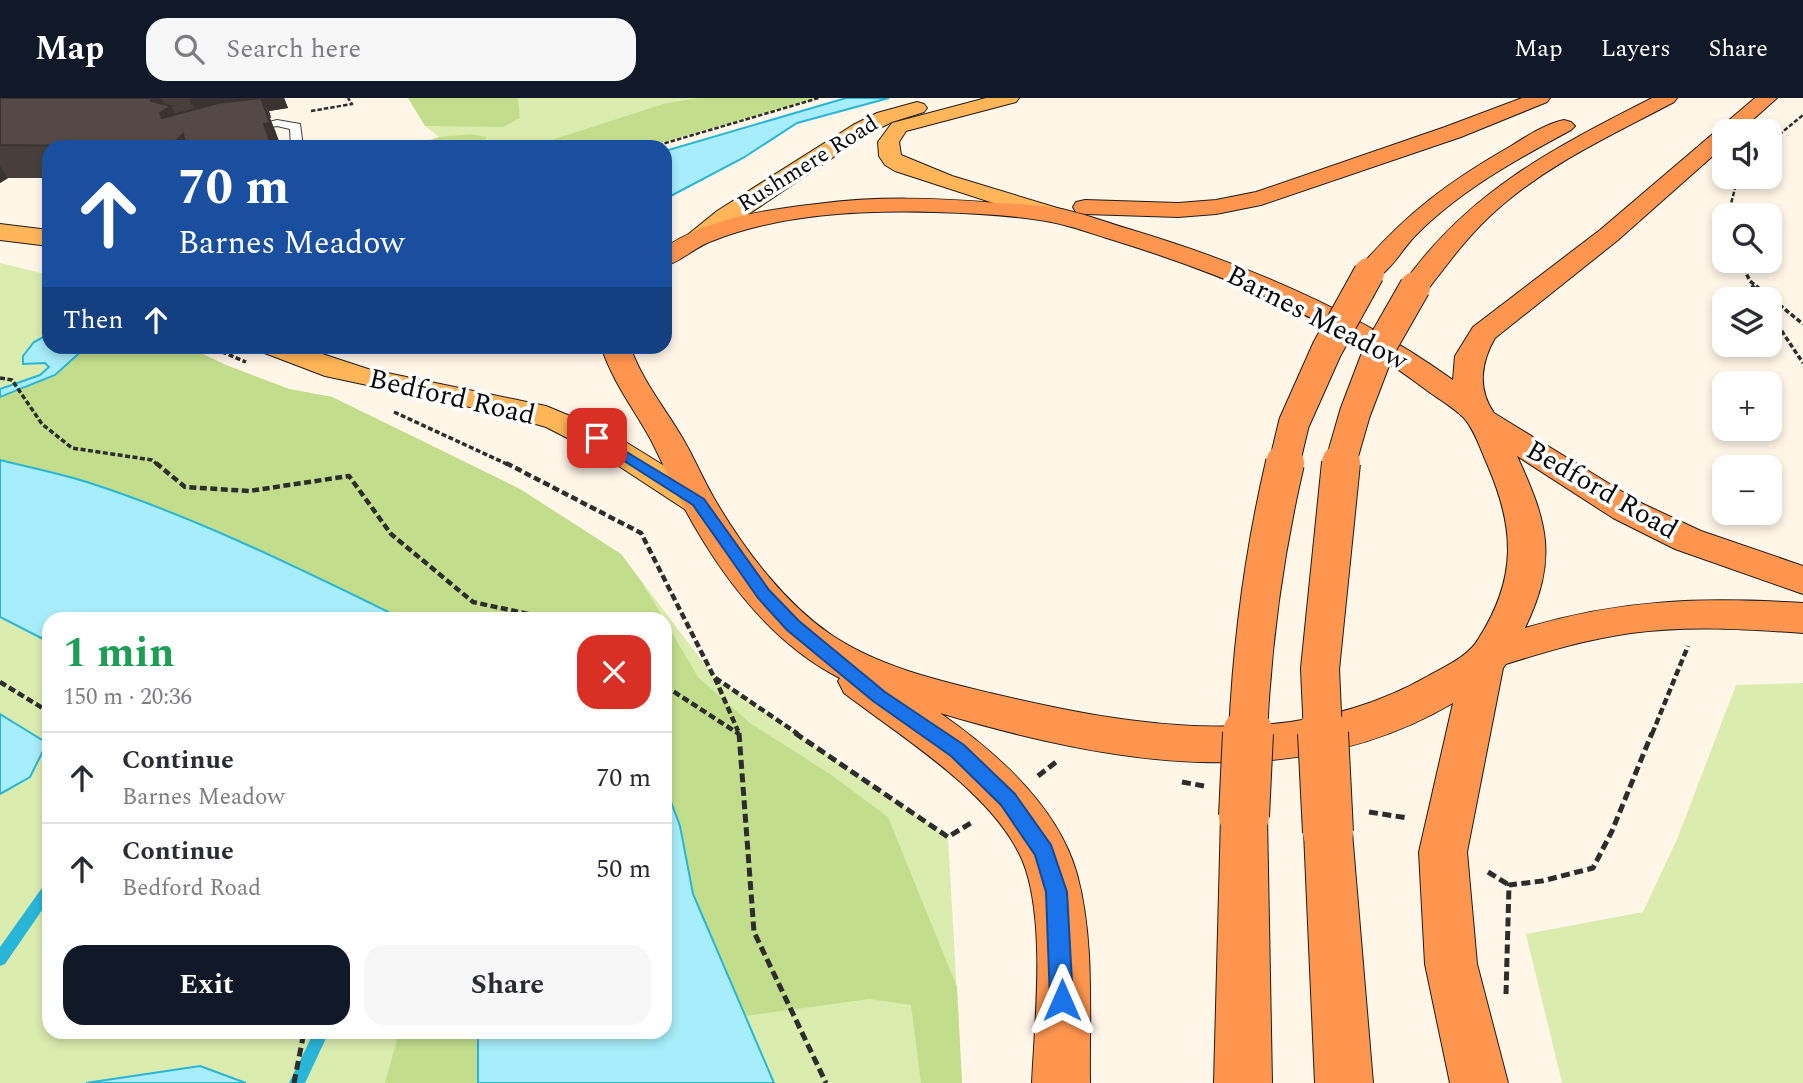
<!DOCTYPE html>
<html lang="en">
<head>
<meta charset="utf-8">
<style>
  :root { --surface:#fff; --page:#f7f7f7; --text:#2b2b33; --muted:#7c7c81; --line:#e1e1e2; --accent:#111827 }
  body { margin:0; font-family:Spectral,serif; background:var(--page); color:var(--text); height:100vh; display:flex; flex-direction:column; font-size:26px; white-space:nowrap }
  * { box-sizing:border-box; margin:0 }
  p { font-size:23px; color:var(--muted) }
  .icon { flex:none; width:38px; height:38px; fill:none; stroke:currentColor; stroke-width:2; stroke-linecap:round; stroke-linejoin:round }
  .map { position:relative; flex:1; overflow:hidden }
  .details { position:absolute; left:42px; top:514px; width:630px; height:427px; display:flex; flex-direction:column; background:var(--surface); border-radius:21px; box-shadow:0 4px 10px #0003 }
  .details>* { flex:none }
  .guide { position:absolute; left:42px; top:42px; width:630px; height:214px; border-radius:21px; box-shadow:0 4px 10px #0003; background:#1a4fa0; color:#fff; overflow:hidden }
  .buttons { position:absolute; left:1712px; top:21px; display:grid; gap:14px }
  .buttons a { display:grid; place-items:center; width:70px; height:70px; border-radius:14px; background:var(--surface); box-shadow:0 4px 10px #0003; font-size:35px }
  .pin { position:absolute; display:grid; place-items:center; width:60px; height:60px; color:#fff; margin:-30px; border-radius:14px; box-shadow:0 4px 10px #0006 }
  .me { position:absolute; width:77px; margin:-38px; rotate:0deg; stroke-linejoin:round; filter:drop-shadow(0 0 5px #0008) }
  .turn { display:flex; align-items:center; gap:24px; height:147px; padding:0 21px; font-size:32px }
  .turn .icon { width:91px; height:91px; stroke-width:2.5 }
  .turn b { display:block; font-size:49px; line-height:60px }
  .then { display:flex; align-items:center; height:66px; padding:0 21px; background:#0003; gap:14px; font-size:26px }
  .round { display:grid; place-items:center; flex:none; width:74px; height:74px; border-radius:21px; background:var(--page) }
  .summary { display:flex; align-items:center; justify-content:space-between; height:119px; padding:0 21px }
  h1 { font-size:42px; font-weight:700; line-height:52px; color:#1e9e55 }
  .button { display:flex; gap:14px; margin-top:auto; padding:14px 21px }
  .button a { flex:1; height:80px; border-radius:21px; background:var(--accent); color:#fff; font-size:28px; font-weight:700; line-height:80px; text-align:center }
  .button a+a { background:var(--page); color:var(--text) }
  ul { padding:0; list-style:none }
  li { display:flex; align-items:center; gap:21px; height:91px; padding:0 21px; border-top:2px solid var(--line) }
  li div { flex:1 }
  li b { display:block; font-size:26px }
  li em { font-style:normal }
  header { display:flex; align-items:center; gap:42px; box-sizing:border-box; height:98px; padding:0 35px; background:var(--accent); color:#fff }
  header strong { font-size:33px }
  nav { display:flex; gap:38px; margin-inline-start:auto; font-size:24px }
  .search { width:490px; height:63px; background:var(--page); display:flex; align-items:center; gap:18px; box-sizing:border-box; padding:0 24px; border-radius:21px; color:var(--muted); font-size:26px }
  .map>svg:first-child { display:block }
  .green { fill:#dbecaf; fill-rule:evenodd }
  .forest { fill:#c2de8d }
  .water { fill:#a8edfb; stroke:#29b5d8; stroke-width:2 }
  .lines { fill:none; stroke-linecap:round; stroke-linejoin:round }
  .stream { fill:#29b5d8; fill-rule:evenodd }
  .service-casing { stroke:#3e3e3e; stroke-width:2 }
  .primary-casing { stroke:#1c1c1c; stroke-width:2 }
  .trunk-casing { stroke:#1c1c1c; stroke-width:2 }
  .path-far3 { stroke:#2d2d2d; stroke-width:2.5; stroke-dasharray:4.5 2; stroke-linecap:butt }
  .path-far2 { stroke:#2d2d2d; stroke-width:3.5; stroke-dasharray:5 2.5; stroke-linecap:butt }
  .path-far1 { stroke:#2d2d2d; stroke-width:4.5; stroke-dasharray:7 3.5; stroke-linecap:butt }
  .path { stroke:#2d2d2d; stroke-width:5; stroke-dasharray:9 4.5; stroke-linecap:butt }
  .service { fill:#fff; fill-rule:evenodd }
  .primary { fill:#ffb558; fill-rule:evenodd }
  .trunk { fill:#ff964f; fill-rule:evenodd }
  .trunk-bridge-far2-casing { stroke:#1c1c1c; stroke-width:32; stroke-linecap:butt }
  .trunk-bridge-far1-casing { stroke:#1c1c1c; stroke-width:40; stroke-linecap:butt }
  .trunk-bridge-casing { stroke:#1c1c1c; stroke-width:52; stroke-linecap:butt }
  .trunk-bridge-far2 { stroke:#ff964f; stroke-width:30 }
  .trunk-bridge-far1 { stroke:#ff964f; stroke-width:38 }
  .trunk-bridge { stroke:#ff964f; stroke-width:50 }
  .wall { fill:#483f3c }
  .shaded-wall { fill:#3b3331 }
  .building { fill:#544946; stroke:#3b3331; stroke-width:2 }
  .route { fill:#1a73e8; stroke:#114b97; stroke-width:2 }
  .labels { text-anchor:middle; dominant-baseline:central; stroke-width:7; stroke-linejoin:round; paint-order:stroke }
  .far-street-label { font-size:23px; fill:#0b0b0b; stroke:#fff }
  .street-label { font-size:28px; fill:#0b0b0b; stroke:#fff }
</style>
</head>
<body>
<header>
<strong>Map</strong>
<div class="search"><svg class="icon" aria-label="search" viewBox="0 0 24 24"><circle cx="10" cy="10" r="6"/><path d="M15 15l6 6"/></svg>Search here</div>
<nav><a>Map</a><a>Layers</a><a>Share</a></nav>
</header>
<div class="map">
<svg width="1803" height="985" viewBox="0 0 1803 985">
  <rect width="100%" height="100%" fill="#fff6e8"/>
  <g class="green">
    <path d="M518,0h180l-32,5 -137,44h-50l7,-10 -16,-3 -31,3 -14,-11h78l17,-8z"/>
    <path d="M0,165l49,12v71l139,1 38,18 63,24 43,8 188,92 101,65 93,123 234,160 14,246h-962zM49,522h616v412h-616z"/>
    <path d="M1803,585v400h-241l-36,-149 117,-22 35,-75 58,-152z"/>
  </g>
  <g class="forest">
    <path d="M408,0h110l2,20 -17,9 -78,-1z"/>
    <path d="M698,0h119l-170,49h-118l137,-44z"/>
    <path d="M470,36l17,3 -8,10h-70l30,-10z"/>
    <path d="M86,249h102l38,18 63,24 43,8 29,14 159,78 101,65 20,27 23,38h-261l-134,-65 -99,-40 -77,-30 -93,-24v-63l39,-15z"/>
    <path d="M665,523l33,56 52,46 80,51 58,43 69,170 5,96h-41l-10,-78 -42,-6 -124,17 -52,-122 -13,-68 -15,-40z"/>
    <path d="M399,935h79v50h-93z"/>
  </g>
  <g class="water">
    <path d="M846,0h43l-92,25 -54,35 -78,41v-48z"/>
    <path d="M49,236v12l37,1 -31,28 -55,22v-8l40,-14 9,-8 -4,-4 -22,1v-8l11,-14z"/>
    <path d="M0,362c31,8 63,14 93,24 107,35 209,86 310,135l-354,1v22l-49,-25z"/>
    <path d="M0,616l47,29 -17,34 -30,17z"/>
    <path d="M665,688l15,40 13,68 81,189h-296v-50l187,-1z"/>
    <path d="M200,968l46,17h-160z"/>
  </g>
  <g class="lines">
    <g class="stream">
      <path d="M49,785v17l-44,64 -5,2v-19l44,-62z"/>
      <path d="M314,934h15l-24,51h-16z"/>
    </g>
    <defs>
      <path id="service" d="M277,22l23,4 3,23h-12l-1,-18 -13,-3 -31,6 -6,-3z"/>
      <g id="primary">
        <path d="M986,0h33l-3,4 -110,29 -7,11 2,13 51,21 112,34 3,5 -3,5 -9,2 -9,-2 -151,-49 -10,-6 -6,-9 -1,-14 14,-19z"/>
        <path d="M917,4l7,2 3,4 -3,4 -32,10 -24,12 -161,108 -9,3 -9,-3 -4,-5 32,-26 136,-86 24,-12z"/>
        <path d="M0,126l49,6v16l-49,-6z"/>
        <path d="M258,248h40l70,23 178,37 65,27 99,61 6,8 -6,8 -12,4 -12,-4 -78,-51 -62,-32 -48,-14 -173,-37 -63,-24z"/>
      </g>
      <g id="trunk">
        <path d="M1522,0h28l-3,4 -86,35 -200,68 -45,9 -38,3 -93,-3 -9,-2 -3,-5 3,-5 9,-2 93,3 38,-3 40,-8 189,-65z"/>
        <path d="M1652,0h25l-3,4c-62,33 -131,64 -183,113 -25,23 -45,51 -66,78l-10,2 -10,-2 -4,-6c66,-95 151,-138 251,-189z"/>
        <path d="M1755,0h22l-37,33h-16v15l-106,94 -123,98c-14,24 -18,51 -1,75l145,89 62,29 102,35v28l-128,-45 -62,-31 -96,-62c31,67 41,103 8,172 97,-29 177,-31 278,-25v30c-57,-4 -115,-8 -172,0 -43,6 -83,18 -125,31l-3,4 -36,184 10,112 31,119h-58l-25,-119 -6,-112 34,-149c-159,94 -345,60 -513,10 56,39 118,93 137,161 18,67 12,140 13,209h-58c3,-63 13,-153 -6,-213 -23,-72 -125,-133 -182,-177l-6,-12 2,-3c-73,-37 -124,-109 -161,-180 -10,-19 -18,-39 -28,-58 -17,-31 -39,-59 -50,-94h29c12,35 35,62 53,93 13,22 22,45 35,66 28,47 67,98 112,129 47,32 106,46 160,59 145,35 303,60 438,-17 18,-10 40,-19 51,-38 38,-60 36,-109 9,-172 -7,-15 -13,-36 -24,-48 -12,-12 -29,-21 -43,-32 -90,-68 -201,-113 -308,-146 -20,-6 -41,-14 -62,-18 -37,-7 -79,-9 -117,-10 -73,-2 -154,2 -222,29 -17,6 -30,20 -47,25v-19c46,-29 98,-37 152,-43 60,-8 119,-6 180,-1 19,1 39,2 58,5 26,4 52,15 77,22 113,34 225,81 321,150l2,-24 18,-29 127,-97z"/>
        <path d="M1564,22l7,2 4,4 -4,4c-54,29 -112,61 -156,106 -16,16 -30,49 -55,43l-4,-6 4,-6c47,-54 88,-85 151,-121 16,-10 34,-22 53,-26z"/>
        <path d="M1244,697l17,6 6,15 5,267h-58l7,-267 6,-15z"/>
        <path d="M1328,713l17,6 7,15 21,251h-58l-11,-251 7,-15z"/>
      </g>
    </defs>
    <use href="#service" class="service-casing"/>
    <use href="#primary" class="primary-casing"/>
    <use href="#trunk" class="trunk-casing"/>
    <g class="path-far3">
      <path d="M311,13l41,-7 -4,-6"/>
      <path d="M1769,45l34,-28"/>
      <path d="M652,49l167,-49"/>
      <path d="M1728,117l10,-38"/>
    </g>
    <g class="path-far2">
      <path d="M1740,163l10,20 53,43"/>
      <path d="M1752,187l9,14"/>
      <path d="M1769,214l34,51"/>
      <path d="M208,248l38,16"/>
      <path d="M0,280l12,2 30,44 30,24 80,12 6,5"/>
      <path d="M394,314l115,53"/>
    </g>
    <g class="path-far1">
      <path d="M156,365l29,24 64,4 100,-15 42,58 82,68 55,12 6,6"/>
      <path d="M506,365l135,70 73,144 84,57"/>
      <path d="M715,580l23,53"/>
      <path d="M0,584l49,30"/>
      <path d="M665,588l74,48"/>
      <path d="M1652,636l36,-88"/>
    </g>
    <g class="path">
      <path d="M739,635l15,199 72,151"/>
      <path d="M795,635l153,104 26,-16"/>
      <path d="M1038,678l18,-14"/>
      <path d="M1182,684l22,4"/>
      <path d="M1369,714l39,6"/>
      <path d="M1488,774l21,13"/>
      <path d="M1506,896l3,-109 33,-4 51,-13 19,-37 40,-98"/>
      <path d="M294,985l10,-51"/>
    </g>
    <use href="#service" class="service"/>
    <use href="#primary" class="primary"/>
    <use href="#trunk" class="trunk"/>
    <defs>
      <g id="trunk-bridge-far2">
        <path d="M1284,367l10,-42 33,-74 42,-76"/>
        <path d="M1340,367l15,-52 24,-63 36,-63"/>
      </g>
      <g id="trunk-bridge-far1">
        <path d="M1248,636c4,-91 16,-181 37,-271"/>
        <path d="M1323,636l-3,-65 21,-206"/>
      </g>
      <g id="trunk-bridge">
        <path d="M1323,635l5,99"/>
        <path d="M1244,718l4,-83"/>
      </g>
    </defs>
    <use href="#trunk-bridge-far2" class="trunk-bridge-far2-casing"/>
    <use href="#trunk-bridge-far1" class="trunk-bridge-far1-casing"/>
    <use href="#trunk-bridge" class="trunk-bridge-casing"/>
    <use href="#trunk-bridge-far2" class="trunk-bridge-far2"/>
    <use href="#trunk-bridge-far1" class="trunk-bridge-far1"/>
    <use href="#trunk-bridge" class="trunk-bridge"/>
  </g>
  <path class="wall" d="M0,0h284l4,10 -19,3 2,7h-1l11,29h-232v31h-41l-8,5z"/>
  <g class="shaded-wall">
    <path d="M151,0h10l6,11 4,-3 16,32 3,9h-20l-19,-46z"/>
    <path d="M193,0h53l9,20 -50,12 -16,-31z"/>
    <path d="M261,0l14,32 6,17h-9l-8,-23z"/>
    <path d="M262,0h22l4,10 -19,3 2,7z"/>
    <path d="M0,68l8,12 -8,5z"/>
  </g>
  <path class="building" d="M0,0h151v3l20,5 -11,7 2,5 56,-15 43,-5 9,25 -6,1 8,23h-86l-3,-13 -13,13 -170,-2z"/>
  <path class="route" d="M597,336l107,65 65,91 30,31 86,71 79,53 51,49 36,51 16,47 6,108 -4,8 -7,3 -8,-3 -4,-8 -4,-108 -11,-37 -34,-50 -50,-49 -78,-55 -86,-71 -29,-32 -65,-93 -100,-64 -2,-3z"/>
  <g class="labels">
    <g class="far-street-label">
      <text transform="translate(808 66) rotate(-32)">Rushmere Road</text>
    </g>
    <g class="street-label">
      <text transform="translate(1317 220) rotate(27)">Barnes Meadow</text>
      <text transform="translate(452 299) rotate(13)">Bedford Road</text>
      <text transform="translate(1602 392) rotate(30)">Bedford Road</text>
    </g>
  </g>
</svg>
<div class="buttons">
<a><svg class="icon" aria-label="sound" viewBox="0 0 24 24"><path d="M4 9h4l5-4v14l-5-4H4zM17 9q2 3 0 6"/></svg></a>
<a><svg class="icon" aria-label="search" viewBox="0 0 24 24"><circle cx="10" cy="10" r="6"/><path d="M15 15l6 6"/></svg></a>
<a><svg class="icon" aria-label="layers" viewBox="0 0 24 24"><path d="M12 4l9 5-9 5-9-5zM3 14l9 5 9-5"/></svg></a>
<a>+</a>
<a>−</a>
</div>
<div class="pin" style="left:597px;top:340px;background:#d93025"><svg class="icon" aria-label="arrive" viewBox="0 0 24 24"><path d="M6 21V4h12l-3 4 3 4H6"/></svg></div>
<svg class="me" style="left:1062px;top:902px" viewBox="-20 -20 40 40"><path d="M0-17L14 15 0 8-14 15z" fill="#1a73e8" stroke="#fff" stroke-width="4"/></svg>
<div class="guide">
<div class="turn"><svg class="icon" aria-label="ahead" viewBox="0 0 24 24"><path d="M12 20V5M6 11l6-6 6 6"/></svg><div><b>70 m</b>Barnes Meadow</div></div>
<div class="then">Then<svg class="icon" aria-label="ahead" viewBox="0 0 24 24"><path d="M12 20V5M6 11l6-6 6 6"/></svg></div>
</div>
<section class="details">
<div class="summary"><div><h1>1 min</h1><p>150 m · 20:36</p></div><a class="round" style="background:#d93025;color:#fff"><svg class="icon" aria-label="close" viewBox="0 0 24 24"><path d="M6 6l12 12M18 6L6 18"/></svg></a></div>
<ul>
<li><svg class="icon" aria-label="ahead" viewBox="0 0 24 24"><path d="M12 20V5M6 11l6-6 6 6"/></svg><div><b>Continue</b><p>Barnes Meadow</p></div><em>70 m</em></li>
<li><svg class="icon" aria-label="ahead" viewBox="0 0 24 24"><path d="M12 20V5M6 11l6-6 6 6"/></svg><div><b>Continue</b><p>Bedford Road</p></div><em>50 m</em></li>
</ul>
<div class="button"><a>Exit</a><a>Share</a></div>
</section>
</div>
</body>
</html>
